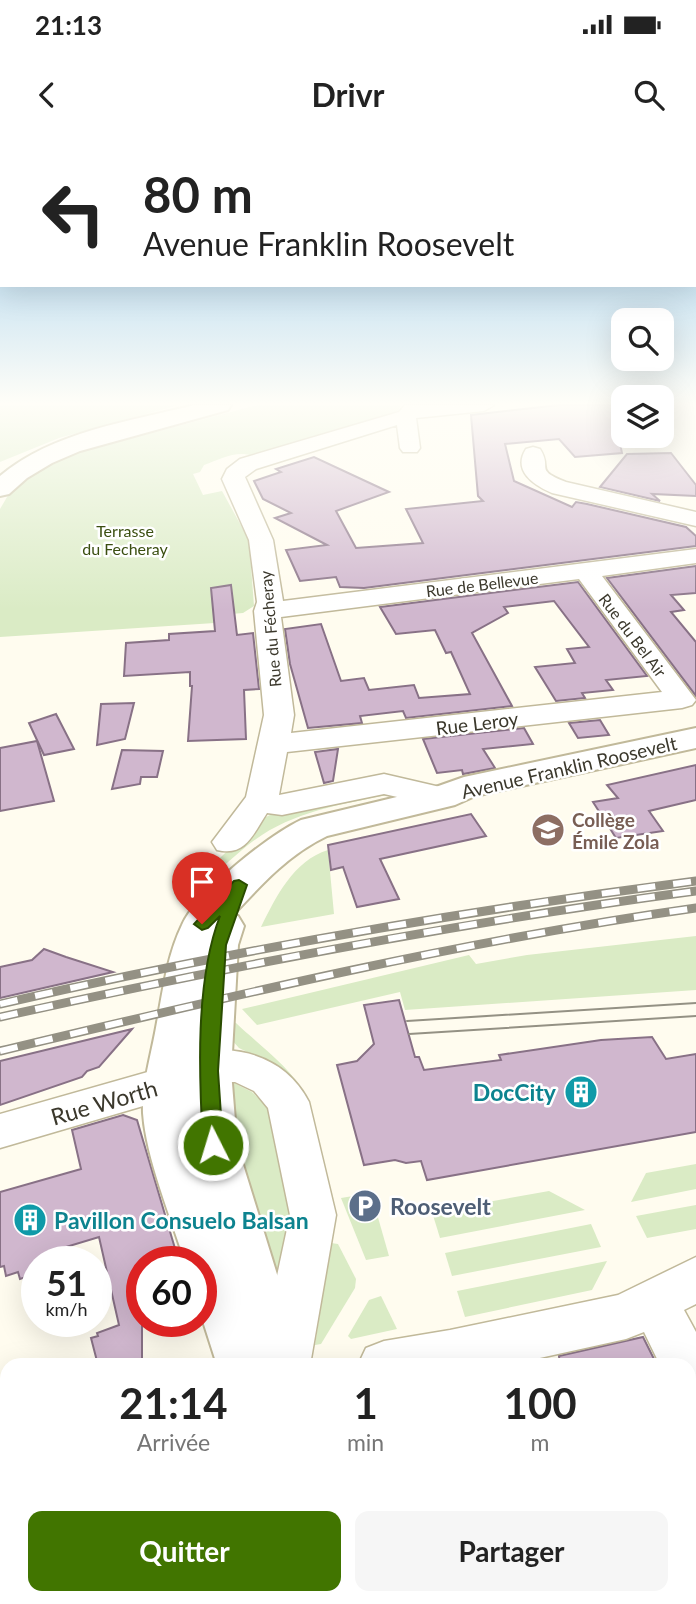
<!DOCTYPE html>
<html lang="fr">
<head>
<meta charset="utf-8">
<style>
  :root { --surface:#fff; --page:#f6f6f6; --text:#222; --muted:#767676; --accent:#417500 }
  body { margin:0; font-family:Lato,sans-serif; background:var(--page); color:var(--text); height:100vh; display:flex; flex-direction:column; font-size:26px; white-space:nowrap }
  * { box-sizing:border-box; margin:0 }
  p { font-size:23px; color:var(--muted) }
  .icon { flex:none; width:38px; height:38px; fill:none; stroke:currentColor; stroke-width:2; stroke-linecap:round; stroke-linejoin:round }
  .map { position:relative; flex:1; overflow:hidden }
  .sheet { position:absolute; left:0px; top:1218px; width:696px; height:247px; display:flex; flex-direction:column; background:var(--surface); border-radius:21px 21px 0 0; box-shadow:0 7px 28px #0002 }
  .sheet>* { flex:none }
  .guide { position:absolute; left:0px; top:0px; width:696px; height:147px; box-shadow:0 7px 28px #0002; background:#fff; color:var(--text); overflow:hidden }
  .controls { position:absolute; left:611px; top:168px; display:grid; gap:14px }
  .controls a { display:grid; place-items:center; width:63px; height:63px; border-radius:14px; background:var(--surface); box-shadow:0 7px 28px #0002; font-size:35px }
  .speed { position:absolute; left:21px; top:1106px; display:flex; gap:14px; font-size:35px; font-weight:700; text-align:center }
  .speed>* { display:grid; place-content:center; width:91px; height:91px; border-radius:50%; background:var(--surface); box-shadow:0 7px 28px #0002; line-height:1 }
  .speed small { font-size:18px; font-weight:400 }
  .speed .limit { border:10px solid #d22; background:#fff; color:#111 }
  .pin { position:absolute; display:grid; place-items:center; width:60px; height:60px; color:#fff; margin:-72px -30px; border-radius:50% 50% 50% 0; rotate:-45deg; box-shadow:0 0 7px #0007 }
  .pin .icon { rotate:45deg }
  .me { position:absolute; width:77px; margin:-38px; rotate:355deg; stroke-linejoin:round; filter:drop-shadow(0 0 5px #0008) }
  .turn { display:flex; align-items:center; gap:24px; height:147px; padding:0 28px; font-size:32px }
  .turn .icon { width:91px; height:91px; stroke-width:2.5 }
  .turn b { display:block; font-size:49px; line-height:60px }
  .eta { display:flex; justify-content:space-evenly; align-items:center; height:119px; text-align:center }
  .eta b { font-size:42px; font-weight:700; line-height:49px }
  .action { display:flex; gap:14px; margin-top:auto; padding:14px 28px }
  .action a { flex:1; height:80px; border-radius:14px; background:var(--accent); color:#fff; font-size:28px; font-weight:700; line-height:80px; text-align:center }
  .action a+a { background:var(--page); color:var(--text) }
  .status { display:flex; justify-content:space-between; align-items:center; height:49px; padding:0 35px; background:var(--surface); direction:ltr }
  .status svg { height:19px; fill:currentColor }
  header { display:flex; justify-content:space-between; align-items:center; height:91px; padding:0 28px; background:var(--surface); font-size:32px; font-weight:700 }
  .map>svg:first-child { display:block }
  .green { fill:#daebc5 }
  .building { fill:#d0b7ce; stroke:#887186; stroke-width:2 }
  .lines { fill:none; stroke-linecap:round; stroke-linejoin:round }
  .street-casing { stroke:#c1b99a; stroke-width:3 }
  .secondary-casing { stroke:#c1b99a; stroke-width:4 }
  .primary-casing { stroke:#c1b99a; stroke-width:4 }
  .street { fill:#fff; fill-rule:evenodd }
  .secondary { fill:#fff; fill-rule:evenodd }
  .primary { fill:#fff; fill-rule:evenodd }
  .tram { stroke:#949184; stroke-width:2 }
  .rail-casing { stroke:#949184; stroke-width:9 }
  .rail { stroke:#fff; stroke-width:6; stroke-dasharray:18; stroke-linecap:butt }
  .route { fill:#417500; stroke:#2a4c00; stroke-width:2 }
  .labels { text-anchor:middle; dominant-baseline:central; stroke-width:5; stroke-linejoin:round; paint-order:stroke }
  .far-park-label { font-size:16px; fill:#3b4f11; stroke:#fff }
  .far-street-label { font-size:16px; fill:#3b382c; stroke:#fff }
  .street-label { font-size:19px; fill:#3b382c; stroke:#fff }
  .education-label { font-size:19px; font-weight:bold; fill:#785e54; stroke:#fff; text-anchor:start }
  .near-culture-label { font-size:23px; font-weight:bold; fill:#0d838f; stroke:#fff; text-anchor:end }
  .near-street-label { font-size:23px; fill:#3b382c; stroke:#fff }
  .near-service-label { font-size:23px; font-weight:bold; fill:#4e5e75; stroke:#fff; text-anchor:start }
</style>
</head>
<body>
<div class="status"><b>21:13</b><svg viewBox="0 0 49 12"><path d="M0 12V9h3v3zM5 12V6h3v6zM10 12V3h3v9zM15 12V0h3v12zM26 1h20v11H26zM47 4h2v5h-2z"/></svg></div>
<header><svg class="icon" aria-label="back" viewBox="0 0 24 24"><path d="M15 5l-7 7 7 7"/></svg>Drivr<svg class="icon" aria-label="search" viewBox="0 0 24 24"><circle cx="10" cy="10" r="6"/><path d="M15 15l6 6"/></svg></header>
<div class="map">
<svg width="696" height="1464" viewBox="0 0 696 1464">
  <rect width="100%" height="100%" fill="#fffcef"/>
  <g class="green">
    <path d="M0,265h179l-120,33 -59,24z"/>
    <path d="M257,265h144l-4,7 -144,44c-17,-6 -32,3 -49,9l-4,7 -7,2 10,21 19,-4 27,49 5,66 -11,7 -12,1 -1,8 -230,15v-128l10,-17 18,-16 41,-21z"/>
    <path d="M375,651l22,2c-47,10 -95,16 -135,42 -27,17 -49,46 -79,58l77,-73 14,-7z"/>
    <path d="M328,710l6,64 -73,13c15,-30 32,-66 67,-77z"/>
    <path d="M696,796v54l-291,20 -5,-18 -143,33 -15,-16 227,-54 7,9 51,-9z"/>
    <path d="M228,882l8,1c23,22 55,44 70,73l-2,4 -49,-44 -16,-8 -9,-10z"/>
    <path d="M234,943l18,9 18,17 20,88 1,81 -13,2 -47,-151 -6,-45z"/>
    <path d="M696,1024v25l-65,13 15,-29z"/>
    <path d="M549,1051l36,19 -145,28 -8,-26z"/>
    <path d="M371,1053l18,63 -23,4 -25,-62z"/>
    <path d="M696,1065v24l-49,9 -11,-22z"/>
    <path d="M591,1084l10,23 -149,29 -7,-23z"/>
    <path d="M331,1103l7,1 18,35 -1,9 -34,56 -6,1z"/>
    <path d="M607,1121l-15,29 -127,27 -8,-26z"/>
    <path d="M381,1156l16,33 -46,10 -3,-3 21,-36z"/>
  </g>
  <g class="building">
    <path d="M559,265h53l10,48 -47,4 -16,-18 -54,5 9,37 58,26 4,-5 11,2 99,23 10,9v10l-332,42 -24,-1 -4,-10 -36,4 -14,-31 41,-5 -52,-27 16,-5 -28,-14 -9,-18 27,-9 -5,-3 38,-12 75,35 -53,19 20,37 67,-5 -17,-34 77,-8 -5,-5 -7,-81z"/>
    <path d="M671,313l25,32v11l-44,-2 8,7 -60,-14 27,-33z"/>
    <path d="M696,426v27l-25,2 13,15 -13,2 25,30v54l-89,-118z"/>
    <path d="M578,442l69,94 -41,4 7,10 -31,3 3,5 -29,3 -21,-34 40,-4 -8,-14 22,-2 -35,-46 -50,6 4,6 -36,20 40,73 -106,12 -3,-7 -43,5 2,7 -54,5 -18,-64 -5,-35 36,-5 20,57 23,-3 5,12 45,-5 5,13 51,-4 -19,-42 -5,1 -11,-23 -39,4 -16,-27z"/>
    <path d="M231,445l6,50 16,-2 6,56 -15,1 2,49 -58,2 4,-55h-2v-14l-66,4 2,-33 43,-3v-6l46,-3 -4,-43z"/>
    <path d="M134,563l-9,36 -28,6 4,-41z"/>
    <path d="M56,574l18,35 -30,6 -15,-32z"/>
    <path d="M600,580l9,15 -31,3 -9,-15z"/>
    <path d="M524,588l9,16 -50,5 12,19 -32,6 -1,-4 -25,3 -14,-34z"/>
    <path d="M37,601l17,60 -54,10v-63z"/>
    <path d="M338,609l-5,32 -9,2 -9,-31z"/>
    <path d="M122,610l41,1 -6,26h-16l-1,7 -28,5z"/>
    <path d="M696,625v35l-47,11 14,20 -47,7 -23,-36 25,-4 -11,-13z"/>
    <path d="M471,674l15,22 -106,23 19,40 -42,8 -14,-40 -12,3 -3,-25z"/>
    <path d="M44,809l22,8 47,15 -113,26v-31l32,-7z"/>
    <path d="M399,860l16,57h4l5,13 77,-10 -2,-5 102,-15 51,-3 14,22 30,-5v78l-269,48 -6,-19 -15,2 -11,-3 -31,5 -27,-100 20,-4 17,-17 -10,-39z"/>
    <path d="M132,889l-33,38 -12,4 -5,6 -82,28v-44z"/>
    <path d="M123,975l14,5 42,142h-37v103h-44l-7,-27 7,-2 -1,-3 22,-8 -20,-88 -53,16v9h-9l-2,12 -15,5 -2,-7 -12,4 -2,-10 -4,1v-75l81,-23 -9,-39z"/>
    <path d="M643,1197l14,28h-97l-1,-9z"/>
  </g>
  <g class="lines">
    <defs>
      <g id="street">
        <path d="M405,265h89l-10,6 -68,7 4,30 -3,4h-14l-3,-4 -3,-23 -141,44 -11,8 28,63 10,61 413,-52v14l-94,13 94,124 -4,5 -10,3 -395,44 -8,43 105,-21 69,16 5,7 -5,7 -11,3 -58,-13 -102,21 -15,-2c-14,21 -21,44 -50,37l-5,-8 34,-45 18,-82 -10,-104 3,-9 -8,-62 -27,-61 5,-10 13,-10 159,-47zM579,439l83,113 -371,41 3,-18 -13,-98z"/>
        <path d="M533,307l7,2c13,20 -7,20 26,33l130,30v14l-144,-33c-18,-8 -40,-22 -26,-44z"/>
        <path d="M225,910c37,2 67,19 84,52l27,113 -26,150h-52l32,-150 -22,-107 -14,-17 -19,-9h-10l-225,66v-34z"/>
        <path d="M696,1117v47l-12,6 12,22v53l-6,3v-23h-30l-16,-33 -18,7 -118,26h-150l8,-17 18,-7 66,-11 168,-35z"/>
      </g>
      <path id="secondary" d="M195,265h36l-3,5 -148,41 -28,12 -25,15 -18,16 -9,2v-20c52,-44 130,-55 195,-71z"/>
      <g id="primary">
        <path d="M696,588v20l-221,48 -20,9 -128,31c-38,18 -66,49 -94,79l5,1 6,10 -6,19 -7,126 6,74 68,220h-88l-16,-50v-53h-16c-14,-45 -39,-104 -42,-149 -1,-27 7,-54 12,-80 7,-36 11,-75 27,-108 14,-32 87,-90 119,-105l129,-31 34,-12z"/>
        <path d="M289,1458h64l3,6h-66z"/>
      </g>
    </defs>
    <use href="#street" class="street-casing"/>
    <use href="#secondary" class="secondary-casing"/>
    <use href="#primary" class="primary-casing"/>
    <use href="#street" class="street"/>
    <use href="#secondary" class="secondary"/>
    <use href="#primary" class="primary"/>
    <g class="tram">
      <path d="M407,881l289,-18"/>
      <path d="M409,894l287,-18"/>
    </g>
    <defs>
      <g id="rail">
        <path d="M0,864c230,-53 462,-93 696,-123"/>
        <path d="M0,877c231,-51 462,-95 696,-126"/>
        <path d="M0,911c231,-55 461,-110 696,-143"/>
      </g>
    </defs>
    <use href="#rail" class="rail-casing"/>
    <use href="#rail" class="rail"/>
  </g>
  <linearGradient id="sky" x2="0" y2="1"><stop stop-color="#8fc6eb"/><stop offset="0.56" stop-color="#fffef8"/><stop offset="1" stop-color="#fffef8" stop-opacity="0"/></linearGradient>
  <rect width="696" height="470" fill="url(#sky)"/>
  <path class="route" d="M239,740l8,5 -21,60 -8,126 5,74 -3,6 -7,2 -7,-2 -3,-6c-4,-69 -8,-164 17,-229l-12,12 -6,2 -8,-6 40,-43z"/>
  <defs>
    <symbol id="school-disc" viewBox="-11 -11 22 22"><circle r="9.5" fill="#8d6e63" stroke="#fff"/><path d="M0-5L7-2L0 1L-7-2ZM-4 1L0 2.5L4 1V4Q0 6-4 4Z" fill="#fff"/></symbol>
    <symbol id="building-disc" viewBox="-11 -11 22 22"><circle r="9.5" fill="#0f9aa8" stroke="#fff"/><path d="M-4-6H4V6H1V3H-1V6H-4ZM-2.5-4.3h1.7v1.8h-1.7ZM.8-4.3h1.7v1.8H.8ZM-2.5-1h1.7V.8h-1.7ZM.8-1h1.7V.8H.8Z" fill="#fff"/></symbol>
    <symbol id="parking-disc" viewBox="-11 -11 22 22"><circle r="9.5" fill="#5c6f8a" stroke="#fff"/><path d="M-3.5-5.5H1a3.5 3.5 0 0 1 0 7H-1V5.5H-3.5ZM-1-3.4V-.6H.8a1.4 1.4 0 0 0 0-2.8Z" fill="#fff"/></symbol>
  </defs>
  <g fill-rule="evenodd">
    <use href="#school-disc" x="529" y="671" width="38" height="38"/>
    <use href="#building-disc" x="562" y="933" width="38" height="38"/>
    <use href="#parking-disc" x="346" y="1047" width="38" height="38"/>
    <use href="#building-disc" x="11" y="1061" width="38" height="38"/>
  </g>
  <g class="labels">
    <g class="far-park-label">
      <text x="125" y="390">Terrasse<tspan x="125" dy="18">du Fecheray</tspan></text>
    </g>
    <g class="far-street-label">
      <text transform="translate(482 444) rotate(-7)">Rue de Bellevue</text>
      <text transform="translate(270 489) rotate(-95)">Rue du Fécheray</text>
      <text transform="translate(633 495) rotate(53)">Rue du Bel Air</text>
    </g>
    <g class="street-label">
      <text transform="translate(477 583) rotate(-7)">Rue Leroy</text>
      <text transform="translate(569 627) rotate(-13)">Avenue Franklin Roosevelt</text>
    </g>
    <g class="education-label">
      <text x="572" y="679">Collège<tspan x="572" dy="22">Émile Zola</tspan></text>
    </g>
    <g class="near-culture-label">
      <text x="556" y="952">DocCity</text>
      <text x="54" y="1080" text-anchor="start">Pavillon Consuelo Balsan</text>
    </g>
    <g class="near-street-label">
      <text transform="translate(104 962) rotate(-16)">Rue Worth</text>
    </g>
    <g class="near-service-label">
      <text x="390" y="1066">Roosevelt</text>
    </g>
  </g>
</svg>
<div class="controls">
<a><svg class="icon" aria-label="search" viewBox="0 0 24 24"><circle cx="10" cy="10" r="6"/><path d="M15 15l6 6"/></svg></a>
<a><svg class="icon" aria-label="layers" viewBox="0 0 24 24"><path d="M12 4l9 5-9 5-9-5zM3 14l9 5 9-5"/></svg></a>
</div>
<div class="speed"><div>51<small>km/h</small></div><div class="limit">60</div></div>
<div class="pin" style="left:202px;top:784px;background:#d93025"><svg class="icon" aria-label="arrive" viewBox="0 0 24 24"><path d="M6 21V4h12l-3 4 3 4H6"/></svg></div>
<svg class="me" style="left:213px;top:1005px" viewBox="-20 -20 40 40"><circle r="17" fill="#417500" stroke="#fff" stroke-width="3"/><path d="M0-11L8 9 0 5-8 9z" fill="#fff"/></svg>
<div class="guide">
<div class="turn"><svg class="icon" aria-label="left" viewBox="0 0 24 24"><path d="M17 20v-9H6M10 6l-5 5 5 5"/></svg><div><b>80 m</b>Avenue Franklin Roosevelt</div></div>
</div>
<section class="sheet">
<div class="eta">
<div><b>21:14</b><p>Arrivée</p></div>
<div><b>1</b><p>min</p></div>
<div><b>100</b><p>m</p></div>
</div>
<div class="action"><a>Quitter</a><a>Partager</a></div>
</section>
</div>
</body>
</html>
